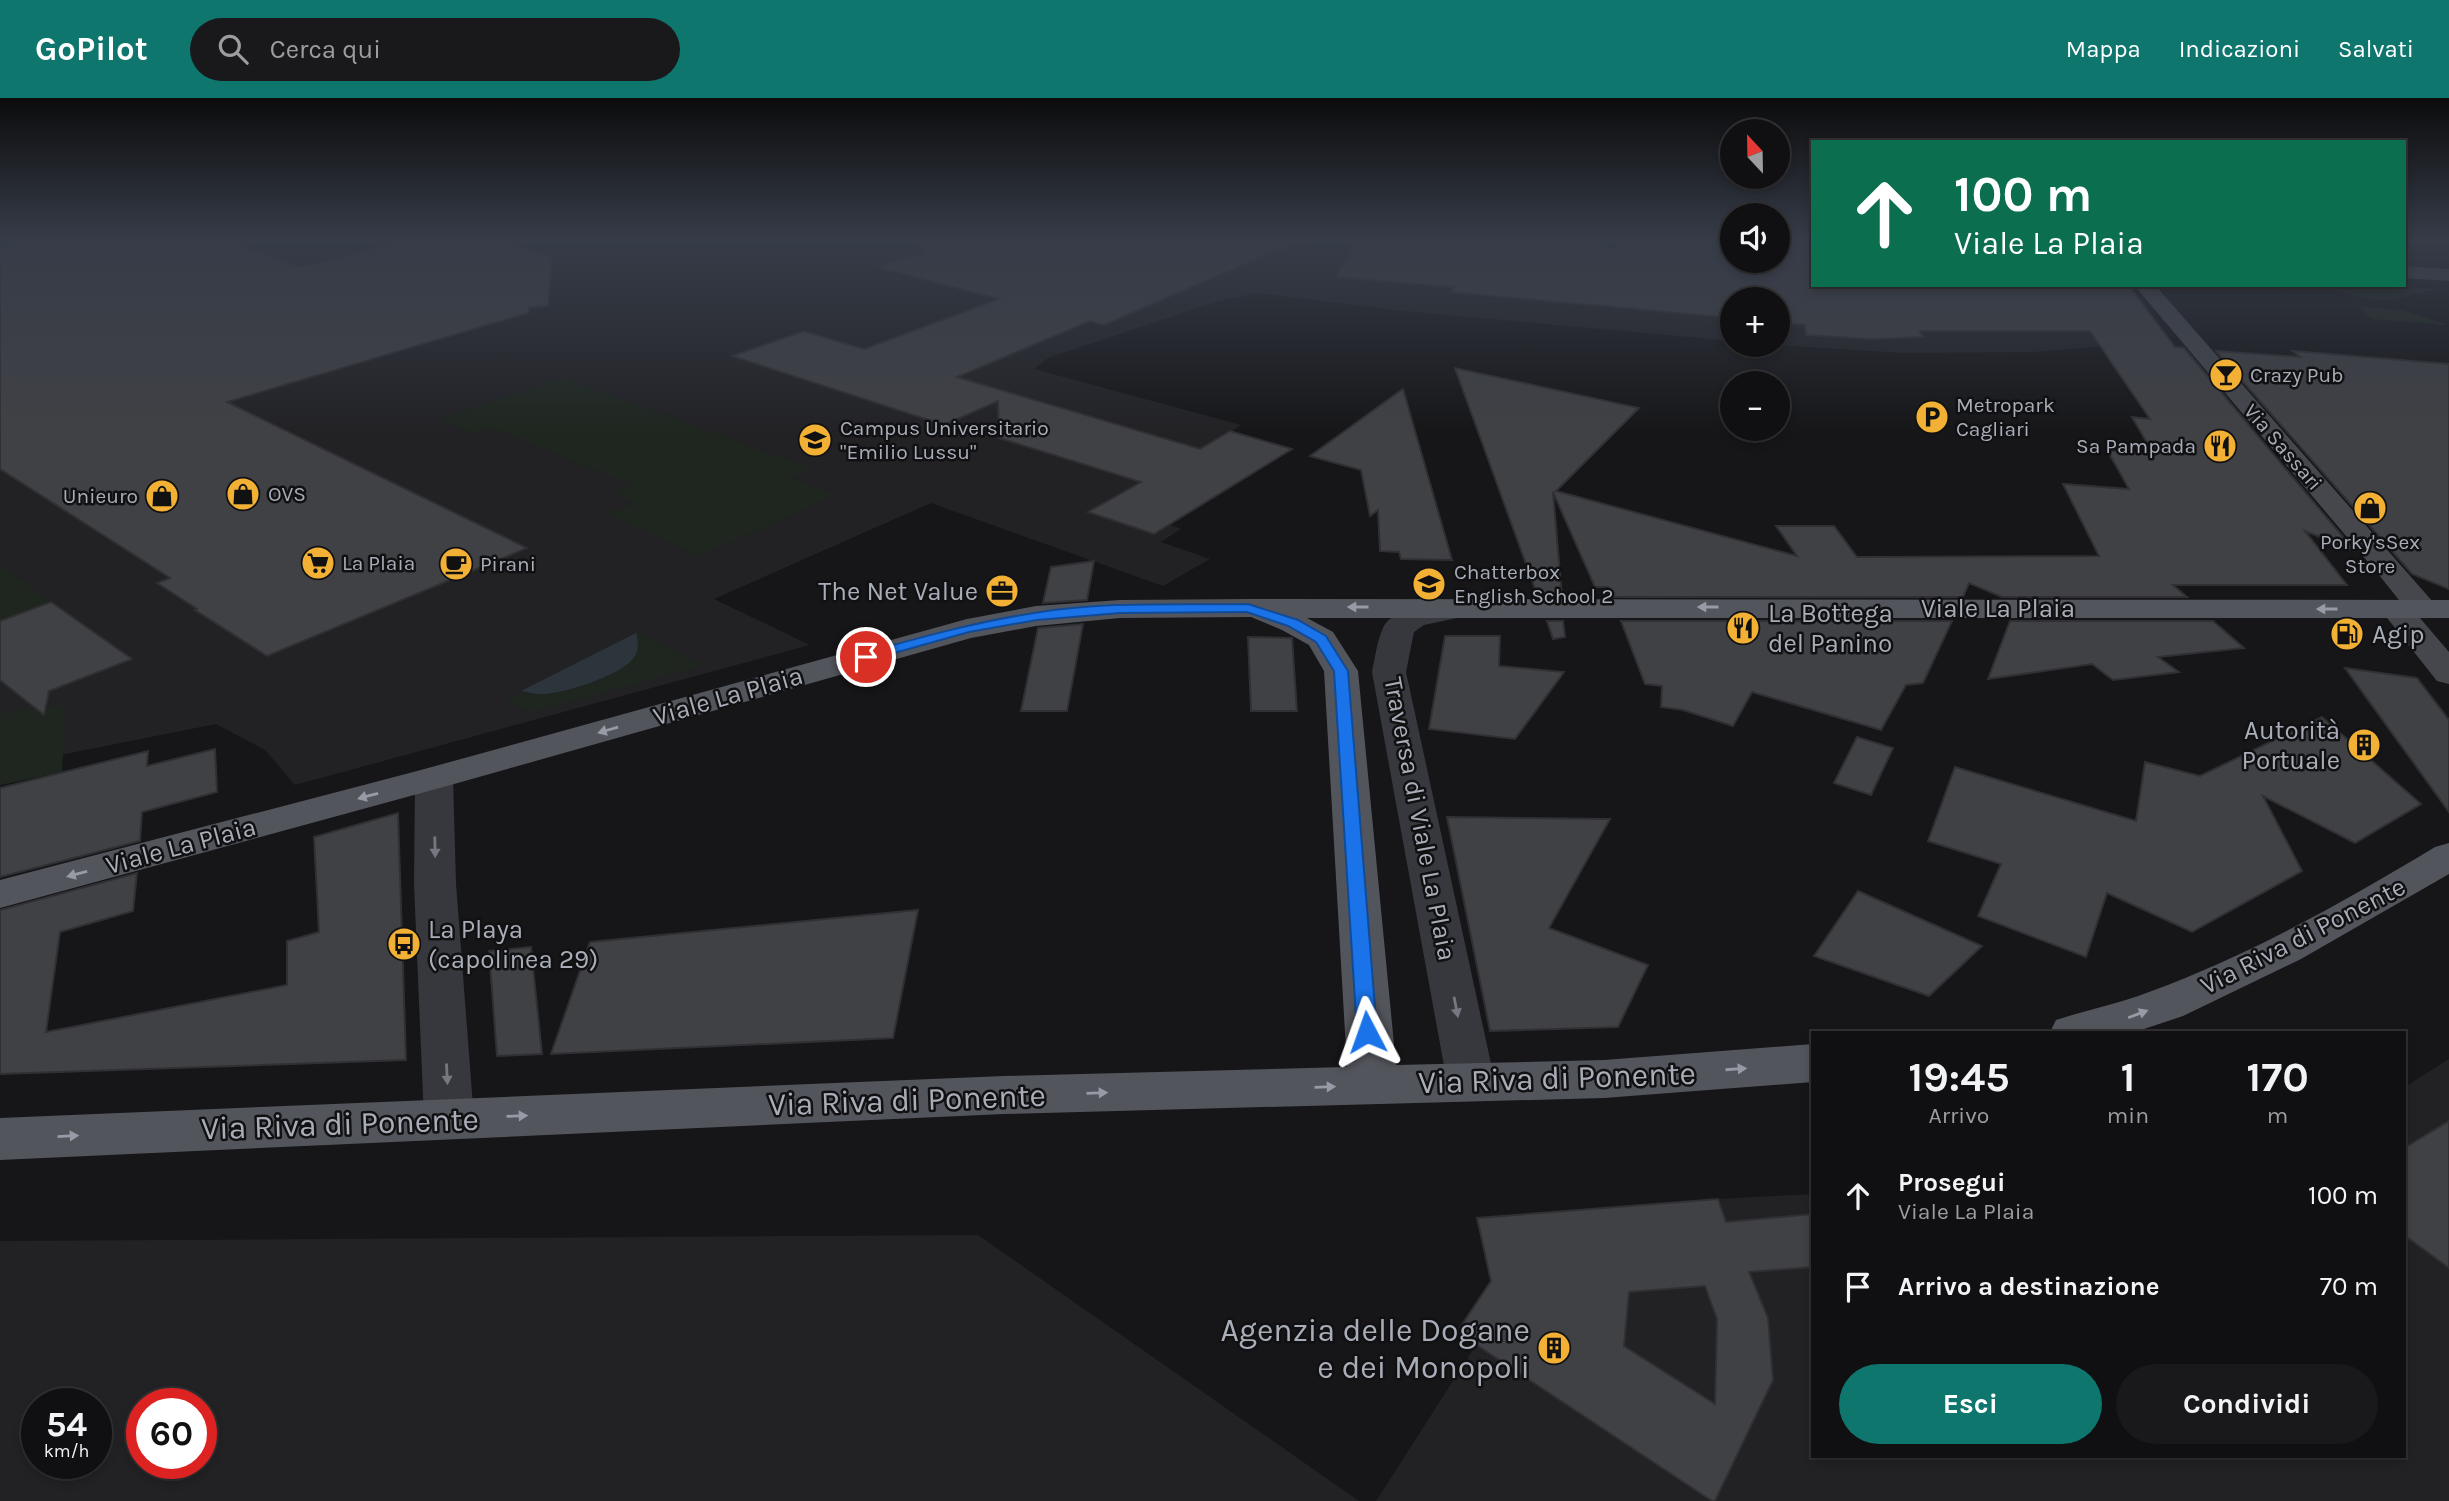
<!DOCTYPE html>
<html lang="it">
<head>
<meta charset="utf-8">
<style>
  :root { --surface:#101012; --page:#19191b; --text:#f1f3f6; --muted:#9c9d9f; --line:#303032; --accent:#0f766e }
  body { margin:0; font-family:Karla,sans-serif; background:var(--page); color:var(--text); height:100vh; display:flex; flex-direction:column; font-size:26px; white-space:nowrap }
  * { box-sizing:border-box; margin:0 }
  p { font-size:23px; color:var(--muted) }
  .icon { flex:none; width:38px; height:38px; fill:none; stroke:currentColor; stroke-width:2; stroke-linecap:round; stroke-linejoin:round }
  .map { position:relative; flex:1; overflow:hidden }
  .side { position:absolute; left:1811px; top:933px; width:595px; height:427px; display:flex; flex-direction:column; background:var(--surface); border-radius:0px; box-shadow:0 4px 10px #0003,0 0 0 2px var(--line) }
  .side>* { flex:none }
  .hud { position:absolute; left:1811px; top:42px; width:595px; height:147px; border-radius:0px; box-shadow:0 4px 10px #0003,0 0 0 2px var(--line); background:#0b6e4f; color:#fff; overflow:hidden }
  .needle { width:46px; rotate:338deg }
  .buttons { position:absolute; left:1720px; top:21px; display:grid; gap:14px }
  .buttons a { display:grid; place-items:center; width:70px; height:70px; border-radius:50%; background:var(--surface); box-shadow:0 4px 10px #0003,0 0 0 2px var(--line); font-size:35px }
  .speed { position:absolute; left:21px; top:1290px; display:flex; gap:14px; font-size:35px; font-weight:700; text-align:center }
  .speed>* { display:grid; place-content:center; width:91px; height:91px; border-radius:50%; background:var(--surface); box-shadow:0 4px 10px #0003,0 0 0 2px var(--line); line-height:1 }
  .speed small { font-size:18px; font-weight:400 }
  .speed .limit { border:10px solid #d22; background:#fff; color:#111 }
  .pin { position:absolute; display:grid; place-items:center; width:60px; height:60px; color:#fff; margin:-30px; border:4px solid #fff; border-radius:50%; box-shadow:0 2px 7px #0007 }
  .me { position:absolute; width:77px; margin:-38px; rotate:356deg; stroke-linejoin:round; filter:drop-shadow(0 0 5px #0008) }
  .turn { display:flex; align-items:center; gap:24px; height:147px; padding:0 28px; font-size:32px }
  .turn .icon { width:91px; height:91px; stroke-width:2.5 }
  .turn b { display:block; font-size:49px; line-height:60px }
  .eta { display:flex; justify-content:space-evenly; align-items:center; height:119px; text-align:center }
  .eta b { font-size:42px; font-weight:700; line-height:49px }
  .cta { display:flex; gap:14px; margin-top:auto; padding:14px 28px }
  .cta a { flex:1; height:80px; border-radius:42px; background:var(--accent); color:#fff; font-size:28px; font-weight:700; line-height:80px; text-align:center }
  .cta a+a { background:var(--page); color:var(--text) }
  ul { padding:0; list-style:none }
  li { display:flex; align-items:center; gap:21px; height:91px; padding:0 28px }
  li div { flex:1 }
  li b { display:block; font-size:26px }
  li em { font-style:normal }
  header { display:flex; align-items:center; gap:42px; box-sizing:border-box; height:98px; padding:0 35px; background:var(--accent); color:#fff }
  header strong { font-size:33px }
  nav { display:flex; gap:38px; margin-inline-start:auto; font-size:24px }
  .search { width:490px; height:63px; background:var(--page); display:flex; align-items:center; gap:18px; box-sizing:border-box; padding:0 24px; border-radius:38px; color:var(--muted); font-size:26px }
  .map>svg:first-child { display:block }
  .built { fill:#222225; fill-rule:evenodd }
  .green { fill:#1e261f }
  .water { fill:#2c353c }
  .building { fill:#404145; stroke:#303034; stroke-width:2; fill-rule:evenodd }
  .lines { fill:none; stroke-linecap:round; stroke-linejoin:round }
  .street { fill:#37383d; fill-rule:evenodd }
  .secondary { fill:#45474d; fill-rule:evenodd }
  .primary { fill:#53555c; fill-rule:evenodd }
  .rail-casing { stroke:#4a4c52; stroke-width:4.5 }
  .rail { stroke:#111113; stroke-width:2.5; stroke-dasharray:9; stroke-linecap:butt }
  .oneway { fill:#979ba6 }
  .oneway2 { fill:#757881 }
  .route { fill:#1a73e8; stroke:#114b97; stroke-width:2 }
  .labels { text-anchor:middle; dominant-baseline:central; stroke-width:5; stroke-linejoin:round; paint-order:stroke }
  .far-poi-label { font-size:21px; fill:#a8adb8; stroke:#111113; text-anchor:start }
  .far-street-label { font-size:21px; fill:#a8adb8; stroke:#111113 }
  .poi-label { font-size:26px; fill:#a8adb8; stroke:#111113; text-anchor:start }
  .street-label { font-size:26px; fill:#a8adb8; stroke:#111113 }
  .near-street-label { font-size:32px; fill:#a8adb8; stroke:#111113 }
  .near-poi-label { font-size:32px; fill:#a8adb8; stroke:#111113; text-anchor:end }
</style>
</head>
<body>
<header>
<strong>GoPilot</strong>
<div class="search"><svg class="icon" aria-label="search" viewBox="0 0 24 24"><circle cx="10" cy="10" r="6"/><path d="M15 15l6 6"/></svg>Cerca qui</div>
<nav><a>Mappa</a><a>Indicazioni</a><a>Salvati</a></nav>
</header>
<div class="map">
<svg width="2449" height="1403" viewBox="0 0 2449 1403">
  <rect width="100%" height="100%" fill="#161618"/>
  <g class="built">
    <path d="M0,140h1732v23h46v-22l35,2v44h315v59l-93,8 -131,1 -131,-8h5v-46h-46v42l-329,-30 -146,-18 -38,8 -171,57 -14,11 207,56 -10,7 61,17 -122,76 11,4 -20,13 49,17 -47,27 -232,-83 -217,96 96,46 -515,140 -30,-35 -49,-26 -216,43z"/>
    <path d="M2449,961v442h-1073l100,-156 -19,-13 22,-33 239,-100 95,-5v262h591l1,-369z"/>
    <path d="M978,1137l381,266h-1359v-260zM37,1306h59v59h-59zM142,1306h59v59h-59z"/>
  </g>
  <g class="green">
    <path d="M2328,187l115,4c-18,1 -33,7 -50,11 -15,3 -53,-6 -65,-15z"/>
    <path d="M2357,208l46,4 45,15 -76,-6z"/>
    <path d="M563,280l250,91 -21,9 43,17 -135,61 -92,-42 25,-10 -17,-10 16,-9 -139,-57 -20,6 -33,-15z"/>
    <path d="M0,467l51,37 -51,19z"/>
    <path d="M636,535l65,33 -171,46 -25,-13c18,-8 18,-4 36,-4 20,0 67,-16 82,-28 7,-5 11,-16 15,-23z"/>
    <path d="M66,606l-4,68 -62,13v-71z"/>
  </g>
  <path class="water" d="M636,535c2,8 3,14 0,21 -8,20 -73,40 -93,40 -7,1 -15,-2 -22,-3z"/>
  <g class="building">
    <path d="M46,140h174l81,29 118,-29h67l66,19 -4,49 -19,2 -1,5 -301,89 300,146 -260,108 -72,-46 2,-1 -40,-26 13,-5 -170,-109v-221z"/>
    <path d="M924,140h380l-200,87 -14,-4 -133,56 243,72 30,-18 62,18 -138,85 -66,-22 53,-30 -142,-44 -1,-37 -54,24 -212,-69 72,-25 60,18 135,-50 -122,-32 46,-15z"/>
    <path d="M1360,140h372v23h46v-22l35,2v44h315l47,62 9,1 171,203 -50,-20 42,54h-174l14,12h-185l-33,-14 -6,14h-351l-4,-10h-13l-42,-95 9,105h-24l-83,-229 184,40 -83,83 241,65 -21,-30h58l23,31 242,-1 -36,-72 66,5 -22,-39 47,5 -22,-38 18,2 -60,-88h-170l3,6 -52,2 -65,-4 -1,-10 -27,-3v-23h-46v19l-281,-26 3,-5 -119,-10z"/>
    <path d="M2216,253l84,6 -7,-6 156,13v225l-37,-15z"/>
    <path d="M1403,291l49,171 -51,-1 -2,-7 -19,-1 -2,-41 -8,6 -9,-46 -51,-14z"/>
    <path d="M1094,463l-7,39 -44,3 8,-36z"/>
    <path d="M51,504l81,57 -83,32 -5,24 -44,-35v-59z"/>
    <path d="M1547,523h16l2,16 -12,2z"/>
    <path d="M1621,523h331l-29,62 -17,2 -25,45 -129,-38 -19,34 -50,-16 -22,-3 1,-21 -17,-2z"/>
    <path d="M2010,523h203l31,27 -86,9 21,15 -66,8 -21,-16 -104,15z"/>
    <path d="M1083,526l-16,87h-46l17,-83z"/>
    <path d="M1445,538h55l-1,30 65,6 -49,67 -86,-10z"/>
    <path d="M1248,539l44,1 5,73h-46z"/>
    <path d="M2345,570l72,10 32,42v92z"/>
    <path d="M2322,619l99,87 -66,39 -92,-47 39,75 -110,61 -85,-39 -21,64 -108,-41 23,-52 -73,-23 27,-74 181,54 9,-59 55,14z"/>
    <path d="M1857,639l36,11 -22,47 -37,-12z"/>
    <path d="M215,651l2,43 -75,20 -2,29 -140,36v-89l148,-37 -1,15z"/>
    <path d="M398,715l8,247 -406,14v-164l137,-37 -4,38 -73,21 -14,100 241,-47v-44l32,-9 -5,-95z"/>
    <path d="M1447,719l163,2 -61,109 99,37 -30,62 -128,4z"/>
    <path d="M1858,793l124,55 -53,50 -115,-40z"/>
    <path d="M918,812l-25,128 -342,16 39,-112z"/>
    <path d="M531,849l11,107 -45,2 -8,-105z"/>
    <path d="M2449,1023v147l-45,-33v-87z"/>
    <path d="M1718,1101l8,23 87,-8v53l-64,5 19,46 5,62 -58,121h-3l-255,-169 34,-51 -14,-63zM1705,1188l12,33 -2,85 -91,-58 5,-54z"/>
  </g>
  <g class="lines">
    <g class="street">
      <path d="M1465,500l11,2 5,7 -5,7 -52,11 -10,7 -8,40 89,410 -7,13 -17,6 -17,-6 -7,-13 -75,-410c3,-14 5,-31 11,-44 8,-21 61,-26 82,-30z"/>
      <path d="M434,669l13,3 6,8 3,106 18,235 -7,14 -18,6 -18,-6 -7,-14 -10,-235 1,-106 6,-8z"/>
    </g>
    <g class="secondary">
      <path d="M2404,168l45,3v12l-45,-3z"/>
      <path d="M2134,187h21l278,317 5,7 -5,7 -13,2 29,34v32l-12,-3 -57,-72 5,-7 14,-2 -20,-25z"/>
    </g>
    <g class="primary">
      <path d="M1248,501l1201,1v18h-1142l26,14 25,39 38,394 208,-5 209,-16v38l-209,16 -600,16 -1004,46v-42l1004,-42 343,-9 -23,-396 -15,-26 -27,-15 -31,-13 -131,1 -84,8 -65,12 -524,148 -447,122v-28l421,-110 546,-151 69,-13 84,-6z"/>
      <path d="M2449,745v31l-148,85 -118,57 -48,16h-85l6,-12c31,-10 62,-16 93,-28 99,-36 195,-90 286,-145z"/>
    </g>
    <defs>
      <path id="rail" d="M1499,140l141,11"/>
    </defs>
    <use href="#rail" class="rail-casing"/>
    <use href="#rail" class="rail"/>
  </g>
  <defs><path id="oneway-solid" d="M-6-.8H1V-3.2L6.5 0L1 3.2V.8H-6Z" transform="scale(1.75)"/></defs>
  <g class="oneway">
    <use href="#oneway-solid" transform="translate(1358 509) rotate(180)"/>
    <use href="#oneway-solid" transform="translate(1708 509) rotate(-180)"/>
    <use href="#oneway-solid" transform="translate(2327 511) rotate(-180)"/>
    <use href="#oneway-solid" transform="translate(608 632) rotate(164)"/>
    <use href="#oneway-solid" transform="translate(368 698) rotate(165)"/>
    <use href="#oneway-solid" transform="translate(77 776) rotate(165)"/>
    <use href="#oneway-solid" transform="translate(2138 916) rotate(-21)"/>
    <use href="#oneway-solid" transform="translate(1736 971) rotate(-4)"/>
    <use href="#oneway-solid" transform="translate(1325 989) rotate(-2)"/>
    <use href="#oneway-solid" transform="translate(1097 995) rotate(-2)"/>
    <use href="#oneway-solid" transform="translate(517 1018) rotate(-2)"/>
    <use href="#oneway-solid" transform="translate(68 1038) rotate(-3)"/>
  </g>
  <g class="oneway2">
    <use href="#oneway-solid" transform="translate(435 749) rotate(89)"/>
    <use href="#oneway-solid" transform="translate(1456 909) rotate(79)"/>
    <use href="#oneway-solid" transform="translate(447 976) rotate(87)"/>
  </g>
  <linearGradient id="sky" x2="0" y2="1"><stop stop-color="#0c0c0d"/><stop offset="0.42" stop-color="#363c48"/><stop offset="1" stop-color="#363c48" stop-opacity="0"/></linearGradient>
  <rect width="2449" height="337" fill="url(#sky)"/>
  <path class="route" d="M1248,506l50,16 28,16 22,35 29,361 -3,6 -7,2 -7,-2 -3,-6 -23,-361 -18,-29 -28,-16 -41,-14 -127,1 -83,7 -68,12 -103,29 -7,-4 2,-3c57,-16 114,-32 173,-41 70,-12 143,-8 214,-9z"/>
  <defs>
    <symbol id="bar-disc" viewBox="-11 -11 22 22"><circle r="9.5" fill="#f2b134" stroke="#111113"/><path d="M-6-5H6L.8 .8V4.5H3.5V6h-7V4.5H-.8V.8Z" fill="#111"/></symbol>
    <symbol id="parking-disc" viewBox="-11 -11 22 22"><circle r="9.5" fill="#f2b134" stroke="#111113"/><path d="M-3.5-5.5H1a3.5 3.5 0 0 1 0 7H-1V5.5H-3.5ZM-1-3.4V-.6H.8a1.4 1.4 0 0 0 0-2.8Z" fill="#111"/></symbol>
    <symbol id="university-disc" viewBox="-11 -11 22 22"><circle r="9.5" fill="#f2b134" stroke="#111113"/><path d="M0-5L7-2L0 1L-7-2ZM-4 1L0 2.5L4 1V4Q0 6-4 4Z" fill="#111"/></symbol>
    <symbol id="restaurant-disc" viewBox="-11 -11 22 22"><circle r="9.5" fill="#f2b134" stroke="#111113"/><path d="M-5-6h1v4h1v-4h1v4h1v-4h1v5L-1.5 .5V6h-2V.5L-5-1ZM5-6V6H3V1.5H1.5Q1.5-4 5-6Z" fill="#111"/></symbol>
    <symbol id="shop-disc" viewBox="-11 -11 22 22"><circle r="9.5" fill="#f2b134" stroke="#111113"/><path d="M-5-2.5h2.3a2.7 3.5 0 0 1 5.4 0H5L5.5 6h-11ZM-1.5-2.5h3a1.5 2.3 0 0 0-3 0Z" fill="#111"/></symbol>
    <symbol id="supermarket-disc" viewBox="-11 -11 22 22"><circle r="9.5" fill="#f2b134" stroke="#111113"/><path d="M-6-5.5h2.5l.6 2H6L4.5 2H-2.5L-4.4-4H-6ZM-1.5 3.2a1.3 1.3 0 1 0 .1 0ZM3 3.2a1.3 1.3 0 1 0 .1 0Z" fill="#111"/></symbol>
    <symbol id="cafe-disc" viewBox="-11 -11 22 22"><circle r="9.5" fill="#f2b134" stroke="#111113"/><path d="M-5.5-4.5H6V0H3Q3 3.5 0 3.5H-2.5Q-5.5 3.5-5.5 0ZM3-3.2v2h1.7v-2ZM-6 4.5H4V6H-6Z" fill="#111"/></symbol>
    <symbol id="school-disc" viewBox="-11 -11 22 22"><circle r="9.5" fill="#f2b134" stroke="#111113"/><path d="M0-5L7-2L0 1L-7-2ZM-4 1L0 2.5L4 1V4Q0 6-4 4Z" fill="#111"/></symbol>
    <symbol id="office-disc" viewBox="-11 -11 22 22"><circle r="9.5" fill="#f2b134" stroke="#111113"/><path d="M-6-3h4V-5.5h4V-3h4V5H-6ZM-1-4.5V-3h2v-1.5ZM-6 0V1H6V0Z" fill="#111"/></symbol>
    <symbol id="fuel-disc" viewBox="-11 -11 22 22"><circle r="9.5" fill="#f2b134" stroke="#111113"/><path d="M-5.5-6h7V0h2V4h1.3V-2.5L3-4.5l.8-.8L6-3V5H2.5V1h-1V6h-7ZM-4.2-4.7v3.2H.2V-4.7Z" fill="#111"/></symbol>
    <symbol id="building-disc" viewBox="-11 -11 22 22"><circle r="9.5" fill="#f2b134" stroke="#111113"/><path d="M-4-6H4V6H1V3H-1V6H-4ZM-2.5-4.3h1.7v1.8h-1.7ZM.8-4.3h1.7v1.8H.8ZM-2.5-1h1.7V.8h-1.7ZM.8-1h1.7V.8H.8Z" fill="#111"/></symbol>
    <symbol id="bus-disc" viewBox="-11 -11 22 22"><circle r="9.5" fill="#f2b134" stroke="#111113"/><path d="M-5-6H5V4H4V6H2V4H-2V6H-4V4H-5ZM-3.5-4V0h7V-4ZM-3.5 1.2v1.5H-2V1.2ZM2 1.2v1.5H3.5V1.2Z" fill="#111"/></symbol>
  </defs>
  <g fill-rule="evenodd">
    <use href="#bar-disc" x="2207" y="258" width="38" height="38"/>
    <use href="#parking-disc" x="1913" y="300" width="38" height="38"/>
    <use href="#university-disc" x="796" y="323" width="38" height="38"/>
    <use href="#restaurant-disc" x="2201" y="329" width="38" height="38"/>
    <use href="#shop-disc" x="224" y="377" width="38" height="38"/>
    <use href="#shop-disc" x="143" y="379" width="38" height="38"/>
    <use href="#shop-disc" x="2351" y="391" width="38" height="38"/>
    <use href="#supermarket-disc" x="299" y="446" width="38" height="38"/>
    <use href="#cafe-disc" x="437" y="447" width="38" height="38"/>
    <use href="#school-disc" x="1410" y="467" width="38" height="38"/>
    <use href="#office-disc" x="983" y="474" width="38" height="38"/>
    <use href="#restaurant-disc" x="1724" y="511" width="38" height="38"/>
    <use href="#fuel-disc" x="2328" y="517" width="38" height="38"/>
    <use href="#building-disc" x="2345" y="628" width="38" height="38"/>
    <use href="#bus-disc" x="385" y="827" width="38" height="38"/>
    <use href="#building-disc" x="1535" y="1231" width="38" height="38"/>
  </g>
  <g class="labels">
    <g class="far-poi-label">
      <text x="2250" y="277">Crazy Pub</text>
      <text x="1956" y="307">Metropark<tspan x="1956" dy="24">Cagliari</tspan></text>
      <text x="840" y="330">Campus Universitario<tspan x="840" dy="24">"Emilio Lussu"</tspan></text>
      <text x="2196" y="348" text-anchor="end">Sa Pampada</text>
      <text x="268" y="396">OVS</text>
      <text x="138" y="398" text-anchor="end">Unieuro</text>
      <text x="2370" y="444" text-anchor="middle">Porky'sSex<tspan x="2370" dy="24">Store</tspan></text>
      <text x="342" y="465">La Plaia</text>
      <text x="480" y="466">Pirani</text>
      <text x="1454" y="474">Chatterbox<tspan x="1454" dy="24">English School 2</tspan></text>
    </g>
    <g class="far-street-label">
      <text transform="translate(2283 349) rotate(49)">Via Sassari</text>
    </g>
    <g class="poi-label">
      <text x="978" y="493" text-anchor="end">The Net Value</text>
      <text x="1768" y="515">La Bottega<tspan x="1768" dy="30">del Panino</tspan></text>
      <text x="2372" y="536">Agip</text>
      <text x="2340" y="632" text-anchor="end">Autorità<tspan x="2340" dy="30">Portuale</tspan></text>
      <text x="428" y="831">La Playa<tspan x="428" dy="30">(capolinea 29)</tspan></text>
    </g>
    <g class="street-label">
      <text x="1998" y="510">Viale La Plaia</text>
      <text transform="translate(728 598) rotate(-16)">Viale La Plaia</text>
      <text transform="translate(1420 721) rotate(79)">Traversa di Viale La Plaia</text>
      <text transform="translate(181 748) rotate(-15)">Viale La Plaia</text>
      <text transform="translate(2303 838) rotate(-27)">Via Riva di Ponente</text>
    </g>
    <g class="near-street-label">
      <text transform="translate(1557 980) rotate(-2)">Via Riva di Ponente</text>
      <text transform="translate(907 1002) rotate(-2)">Via Riva di Ponente</text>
      <text transform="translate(340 1026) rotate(-2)">Via Riva di Ponente</text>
    </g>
    <g class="near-poi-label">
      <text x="1530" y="1232">Agenzia delle Dogane<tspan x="1530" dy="37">e dei Monopoli</tspan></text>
    </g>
  </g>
</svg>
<div class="buttons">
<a><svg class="needle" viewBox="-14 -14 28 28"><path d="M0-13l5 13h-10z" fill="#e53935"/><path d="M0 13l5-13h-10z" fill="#9c9d9f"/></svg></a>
<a><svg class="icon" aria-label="sound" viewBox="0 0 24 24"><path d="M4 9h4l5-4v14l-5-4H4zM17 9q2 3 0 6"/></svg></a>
<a>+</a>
<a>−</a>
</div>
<div class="speed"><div>54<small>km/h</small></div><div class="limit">60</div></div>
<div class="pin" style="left:866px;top:559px;background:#d93025"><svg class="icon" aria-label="arrive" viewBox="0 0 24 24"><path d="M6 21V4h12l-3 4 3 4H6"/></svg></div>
<svg class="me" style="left:1367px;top:934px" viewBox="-20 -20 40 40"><path d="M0-17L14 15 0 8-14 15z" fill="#1a73e8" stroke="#fff" stroke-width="4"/></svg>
<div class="hud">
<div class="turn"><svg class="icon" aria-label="ahead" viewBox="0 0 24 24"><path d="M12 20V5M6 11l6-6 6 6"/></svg><div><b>100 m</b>Viale La Plaia</div></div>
</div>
<section class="side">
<div class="eta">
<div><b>19:45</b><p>Arrivo</p></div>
<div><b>1</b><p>min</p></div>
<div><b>170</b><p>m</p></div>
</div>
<ul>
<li><svg class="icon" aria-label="ahead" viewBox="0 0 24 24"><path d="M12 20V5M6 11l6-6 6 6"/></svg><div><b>Prosegui</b><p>Viale La Plaia</p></div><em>100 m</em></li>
<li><svg class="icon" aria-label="arrive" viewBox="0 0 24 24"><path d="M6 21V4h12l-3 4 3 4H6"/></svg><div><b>Arrivo a destinazione</b></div><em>70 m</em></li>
</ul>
<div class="cta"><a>Esci</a><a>Condividi</a></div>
</section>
</div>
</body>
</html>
